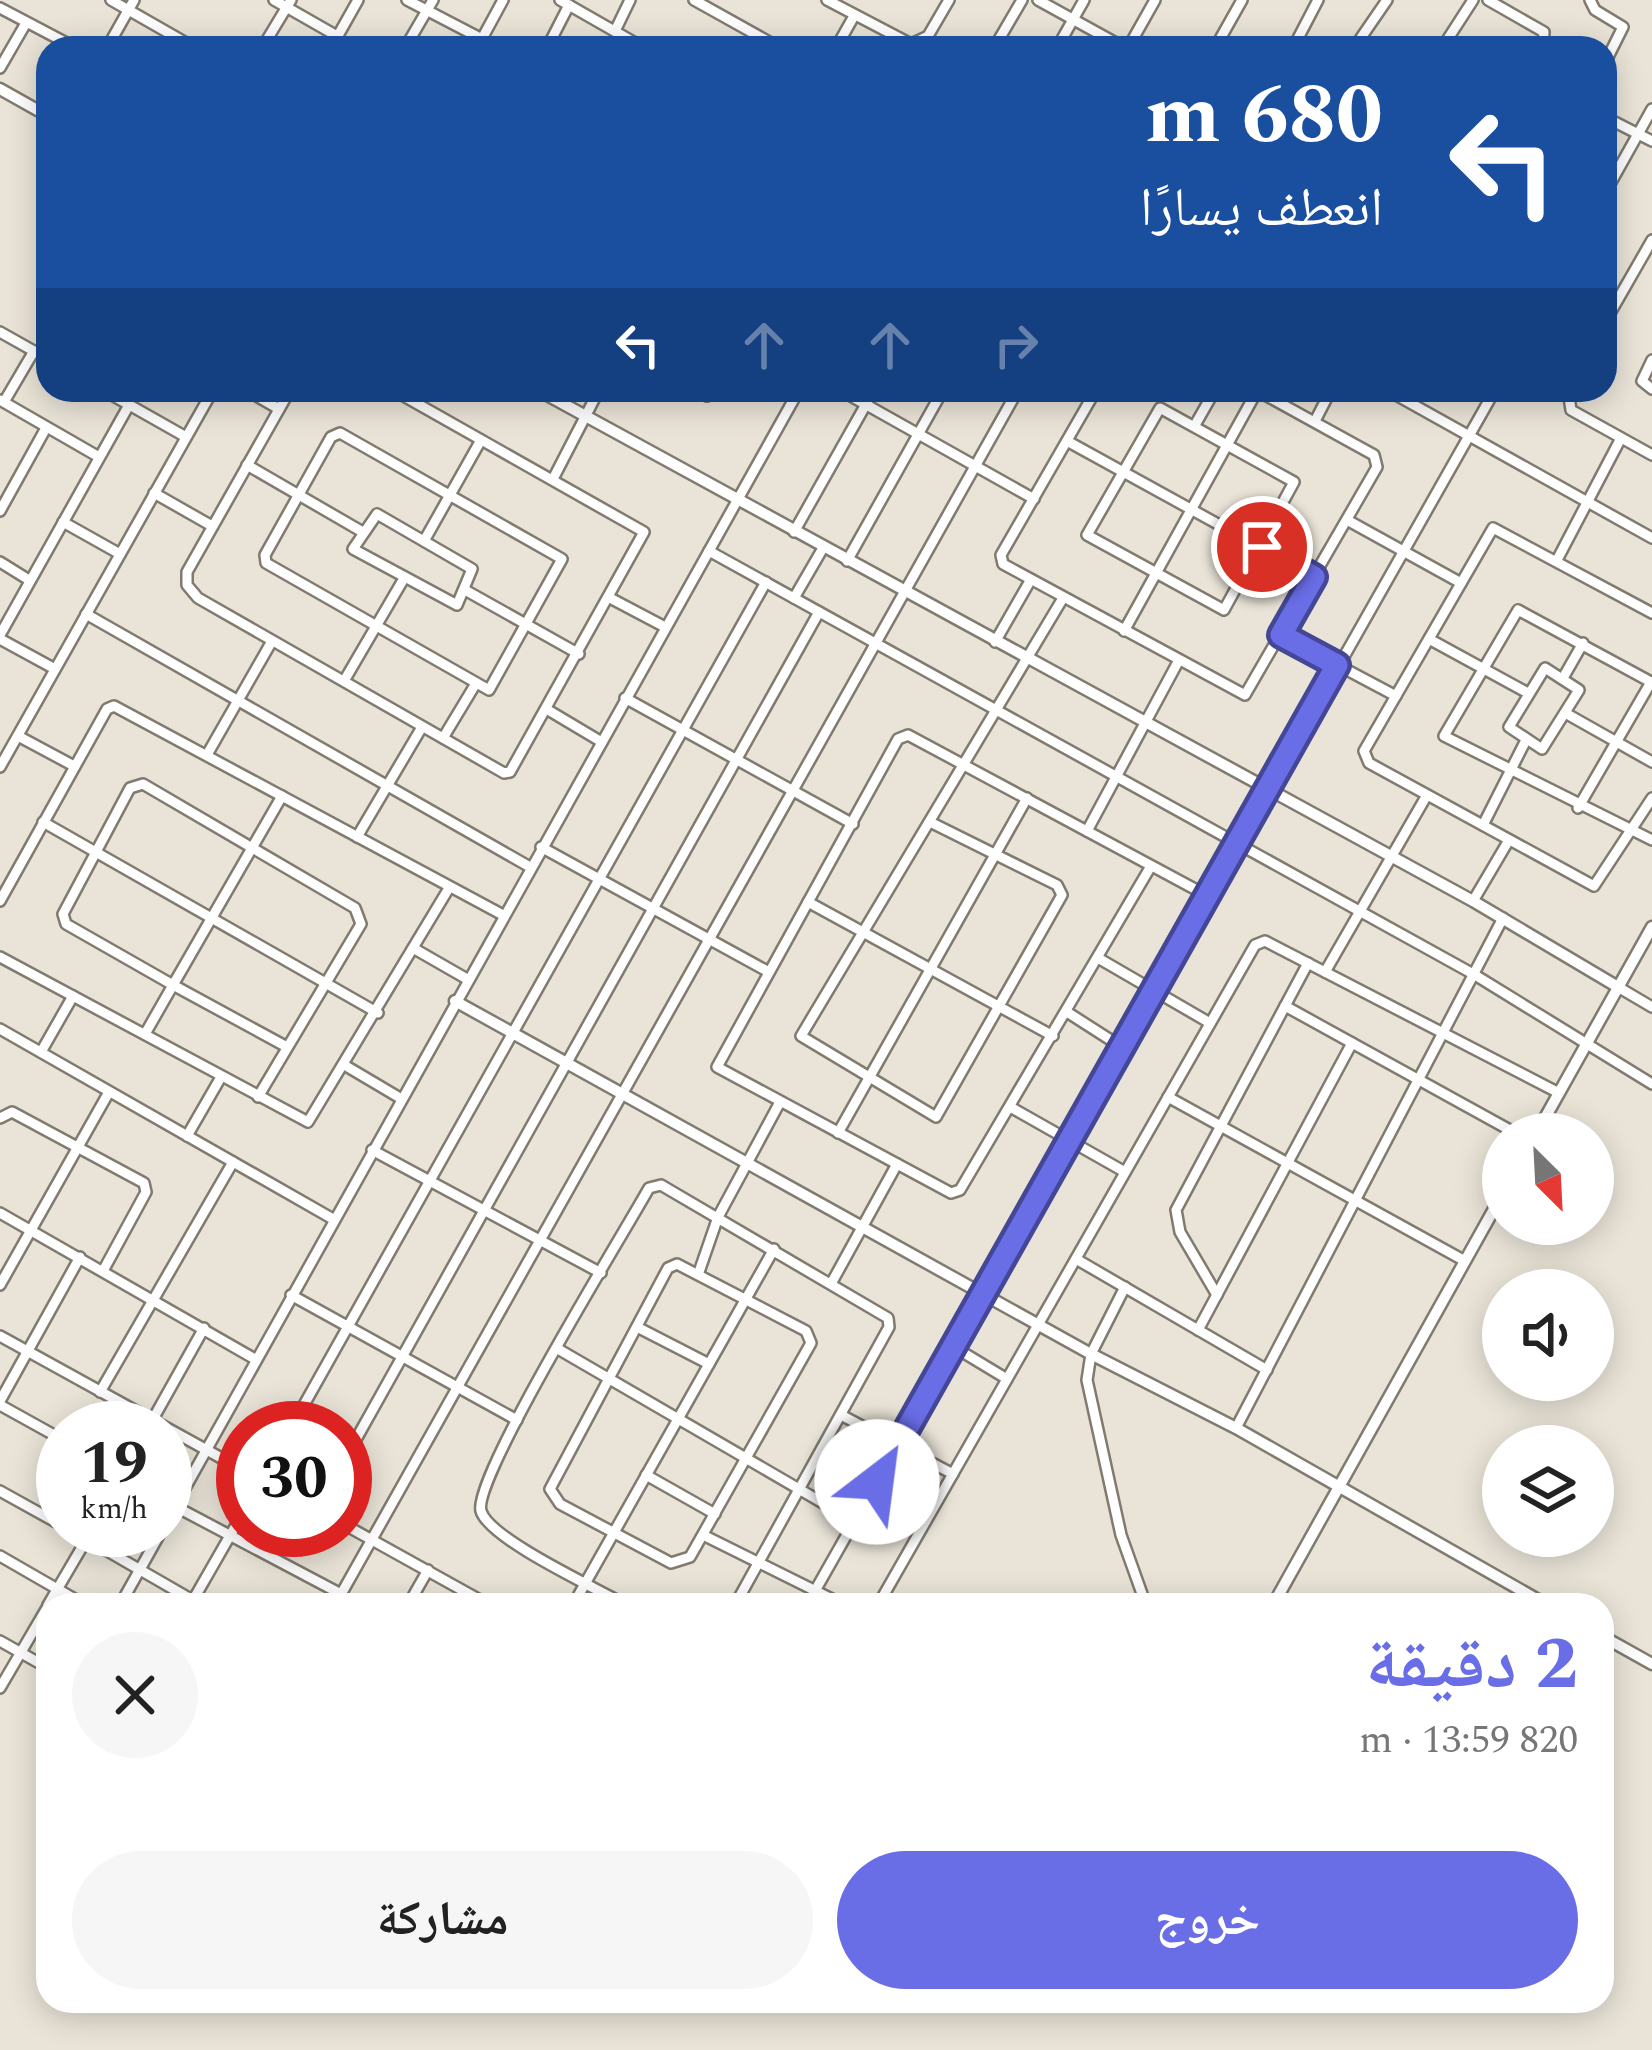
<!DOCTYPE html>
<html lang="ar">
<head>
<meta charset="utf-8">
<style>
  :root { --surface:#fff; --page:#f6f6f6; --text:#222; --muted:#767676; --accent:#696de6 }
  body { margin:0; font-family:Spectral,"Noto Naskh Arabic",serif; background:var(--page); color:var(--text); direction:rtl; height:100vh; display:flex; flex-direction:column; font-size:45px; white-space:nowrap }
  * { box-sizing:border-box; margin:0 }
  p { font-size:39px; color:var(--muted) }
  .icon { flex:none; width:66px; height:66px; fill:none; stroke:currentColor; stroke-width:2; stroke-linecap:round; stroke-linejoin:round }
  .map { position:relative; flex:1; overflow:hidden; direction:ltr }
  .side { position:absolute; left:36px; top:1593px; width:1578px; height:420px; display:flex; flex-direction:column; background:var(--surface); border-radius:36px; box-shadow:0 6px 30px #0003; direction:rtl }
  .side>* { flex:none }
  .guide { position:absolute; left:36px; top:36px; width:1581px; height:366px; border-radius:36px; box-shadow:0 6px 30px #0003; direction:rtl; background:#1a4fa0; color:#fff; overflow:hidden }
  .needle { width:78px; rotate:156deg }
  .fabs { position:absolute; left:1482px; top:1113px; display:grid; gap:24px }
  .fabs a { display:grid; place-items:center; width:132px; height:132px; border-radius:50%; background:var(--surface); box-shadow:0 6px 30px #0003; font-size:60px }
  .speed { position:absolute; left:36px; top:1401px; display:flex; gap:24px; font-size:60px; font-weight:700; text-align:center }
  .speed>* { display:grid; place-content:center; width:156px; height:156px; border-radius:50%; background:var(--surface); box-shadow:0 6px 30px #0003; line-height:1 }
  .speed small { font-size:30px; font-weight:400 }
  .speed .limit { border:18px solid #d22; background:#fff; color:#111 }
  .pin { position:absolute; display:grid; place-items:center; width:102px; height:102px; color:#fff; margin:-51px; border:6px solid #fff; border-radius:50%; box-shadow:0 3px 12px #0007 }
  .me { position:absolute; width:132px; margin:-66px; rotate:30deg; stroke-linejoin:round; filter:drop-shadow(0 0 9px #0008) }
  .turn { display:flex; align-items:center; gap:42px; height:252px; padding:0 36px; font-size:54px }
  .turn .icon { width:156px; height:156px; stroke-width:2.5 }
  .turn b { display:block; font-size:84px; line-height:102px }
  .lanes { display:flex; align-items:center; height:114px; padding:0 36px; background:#0003; justify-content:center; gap:60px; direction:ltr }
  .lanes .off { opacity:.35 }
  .round { display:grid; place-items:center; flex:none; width:126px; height:126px; border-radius:63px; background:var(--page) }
  .overview { display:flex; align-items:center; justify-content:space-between; height:204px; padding:0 36px }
  h1 { font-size:72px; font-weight:800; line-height:90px; color:var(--accent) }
  .cta { display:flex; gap:24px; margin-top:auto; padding:24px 36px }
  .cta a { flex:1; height:138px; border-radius:72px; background:var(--accent); color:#fff; font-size:48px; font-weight:800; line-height:138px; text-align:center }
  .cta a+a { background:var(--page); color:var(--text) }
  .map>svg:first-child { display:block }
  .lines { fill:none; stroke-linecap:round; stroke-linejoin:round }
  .minor-casing { stroke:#807a6f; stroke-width:14 }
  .tertiary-casing { stroke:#807a6f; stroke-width:15 }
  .minor { stroke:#fff; stroke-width:9 }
  .tertiary { stroke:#fff; stroke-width:10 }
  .route-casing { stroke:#444796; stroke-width:30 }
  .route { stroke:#696de6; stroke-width:21 }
</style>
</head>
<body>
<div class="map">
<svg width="1652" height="2050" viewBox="0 0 1652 2050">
  <rect width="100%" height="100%" fill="#eae4d8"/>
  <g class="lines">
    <defs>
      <g id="minor">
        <path d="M111,0l84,48"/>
        <path d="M274,0l63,36"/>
        <path d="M407,0l75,39"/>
        <path d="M560,0l84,48"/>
        <path d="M694,0l86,48"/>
        <path d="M827,0l84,44 17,-8 21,-36"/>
        <path d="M1038,0l87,48"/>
        <path d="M1488,0l56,32 -1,16"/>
        <path d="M1590,0l5,10 28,17 -18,36"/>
        <path d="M0,8l76,40"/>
        <path d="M615,31l15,-31"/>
        <path d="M107,48l27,-48"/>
        <path d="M262,48l29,-48"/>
        <path d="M331,48l27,-48"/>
        <path d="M405,48l28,-48"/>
        <path d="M477,48l26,-48"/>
        <path d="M547,48l22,-43"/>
        <path d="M836,48l18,-32"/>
        <path d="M994,48l28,-48"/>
        <path d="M1057,48l27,-48"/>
        <path d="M1128,48l27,-48"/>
        <path d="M1215,48l27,-48"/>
        <path d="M1293,48l25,-48"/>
        <path d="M1354,48l33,-48"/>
        <path d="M1442,48l31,-48"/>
        <path d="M0,68l26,-45"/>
        <path d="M1605,117l47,24"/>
        <path d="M1605,193l47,-84"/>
        <path d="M1605,322l47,-82"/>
        <path d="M0,332l48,27"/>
        <path d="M1652,360l-10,21 10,8"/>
        <path d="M103,390l83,47"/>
        <path d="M246,390l33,19"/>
        <path d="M290,390l-103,182v13l11,13 306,175 6,-1 134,-240 -251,-142"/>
        <path d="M696,390l11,6 15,-6"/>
        <path d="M840,390l194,109"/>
        <path d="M1096,390l-95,165 2,9 242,131 132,-228 -3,-12 -118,-65"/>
        <path d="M1387,390l265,148"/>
        <path d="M1568,390l3,20 81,45"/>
        <path d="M0,400l99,57"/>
        <path d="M4,402l30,-51"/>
        <path d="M1160,408l134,74 -70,128 -137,-75z"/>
        <path d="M1315,421l16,-31"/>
        <path d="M1195,425l20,-35"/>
        <path d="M340,433l222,126 -73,131 -223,-127 -1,-8 66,-118z"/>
        <path d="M1067,441l247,136"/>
        <path d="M247,465l114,66"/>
        <path d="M553,479l46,-89"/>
        <path d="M154,493l58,33"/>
        <path d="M0,511l46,-83"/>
        <path d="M377,514l95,55 -15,36 -104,-56z"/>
        <path d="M1347,520l114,63"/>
        <path d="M63,522l57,32"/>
        <path d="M794,532l80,-142"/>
        <path d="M424,541l57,-101"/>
        <path d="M709,551l766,424 177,109"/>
        <path d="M1557,560l64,-122"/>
        <path d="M847,561l96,-171"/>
        <path d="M0,562l29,18"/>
        <path d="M465,590l114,64"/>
        <path d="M610,598l55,29"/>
        <path d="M794,598l29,-50"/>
        <path d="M1652,613l-159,-85 -129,223 5,12 225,123 58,-88"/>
        <path d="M86,614l444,253"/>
        <path d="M1124,631l133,-240"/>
        <path d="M0,635l129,-230"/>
        <path d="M1281,635l115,61"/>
        <path d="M0,639l55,30"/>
        <path d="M1429,639l99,54"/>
        <path d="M995,642l35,-61"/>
        <path d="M1545,668l34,22 -37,59 -33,-22z"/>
        <path d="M1563,678l20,-35"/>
        <path d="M344,681l59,-101"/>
        <path d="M625,698l228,126"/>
        <path d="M548,710l52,31"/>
        <path d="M1567,714l85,48"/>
        <path d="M18,736l56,30"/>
        <path d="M443,738l32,-53"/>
        <path d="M208,753l64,-112"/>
        <path d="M0,767l213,-377"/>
        <path d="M1578,808l73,-126 -133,-72 -74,126 208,104"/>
        <path d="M43,822l335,191"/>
        <path d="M930,822l127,63 5,10 -126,222 -135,-81 262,-438"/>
        <path d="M1483,825l43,-85"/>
        <path d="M1087,831l92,-171"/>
        <path d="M357,837l65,-110"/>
        <path d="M541,847l228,125"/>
        <path d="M1151,866l-191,324 -9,3 -234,-126 181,-328 10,-4 298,160"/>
        <path d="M0,901l107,-192 7,-3 389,209"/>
        <path d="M1473,901l36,-61"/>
        <path d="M808,902l245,134"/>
        <path d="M413,948l54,31"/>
        <path d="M0,957l308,165 141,-234"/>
        <path d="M1098,958l112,65"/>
        <path d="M1325,972l102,-177"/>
        <path d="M1618,987l34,20"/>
        <path d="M1285,1006l232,128"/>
        <path d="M1067,1012l53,34"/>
        <path d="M0,1029l333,190"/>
        <path d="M145,1034l28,-49 114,62"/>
        <path d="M41,1052l32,-56"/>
        <path d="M346,1066l54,32"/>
        <path d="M258,1097l103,-173 -6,-16 -212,-124 -13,4 -67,126 3,10 107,61 109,-189"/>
        <path d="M1168,1097l297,164"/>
        <path d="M1012,1108l113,64"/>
        <path d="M0,1118l12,-6 132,71 2,9 -43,79"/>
        <path d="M838,1133l189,-335"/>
        <path d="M187,1136l34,-59"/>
        <path d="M372,1150l229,123"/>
        <path d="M0,1213l255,146"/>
        <path d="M1076,1259l191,111"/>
        <path d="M677,1264l129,67 5,12 -121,214 -19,6 -111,-59 -10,-15 118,-221z"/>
        <path d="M699,1272l19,-55 62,-115"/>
        <path d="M832,1282l65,-118"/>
        <path d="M0,1285l109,-193"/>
        <path d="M1125,1287l-34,67 -4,26 34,155 25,70"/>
        <path d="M291,1295l226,125"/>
        <path d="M1217,1295l-37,-63 -4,-22 132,-247"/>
        <path d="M637,1327l72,37"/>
        <path d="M1198,1330l154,-287"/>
        <path d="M0,1336l243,134"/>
        <path d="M954,1347l53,32"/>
        <path d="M558,1349l296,172"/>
        <path d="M100,1392l133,-230"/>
        <path d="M0,1401l80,-144"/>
        <path d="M0,1405l63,35"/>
        <path d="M841,1415l112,59"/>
        <path d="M148,1428l56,-100"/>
        <path d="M291,1428l475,-846"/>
        <path d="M1236,1428l267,-510"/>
        <path d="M345,1459l474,-847"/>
        <path d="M646,1475l69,39"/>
        <path d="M0,1491l63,35"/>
        <path d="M165,1501l176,93"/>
        <path d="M165,1524l634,-1134"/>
        <path d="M345,1525l144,80"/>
        <path d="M71,1530l130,75"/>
        <path d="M703,1535l141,70"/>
        <path d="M0,1556l85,49"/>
        <path d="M192,1602l51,-89"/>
        <path d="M48,1605l44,-75"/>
        <path d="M120,1605l42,-75"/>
        <path d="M335,1605l683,-1215"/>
        <path d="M408,1605l20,-35"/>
        <path d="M573,1605l201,-356"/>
        <path d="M626,1605c-28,-16 -137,-66 -145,-94 -9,-32 143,-278 168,-323l12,-3 227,133 1,9 -154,278"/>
        <path d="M807,1605l688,-1215"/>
        <path d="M878,1605l377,-660 10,-4 294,152"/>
        <path d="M0,1641l48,27"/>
        <path d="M0,1688l48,-82"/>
      </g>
      <g id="tertiary">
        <path d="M0,89l48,27"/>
        <path d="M538,390l935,511 145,86"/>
        <path d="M455,1001l636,353 145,74 311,177"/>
        <path d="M1536,1134l116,-207"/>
        <path d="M1273,1605l230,-412"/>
        <path d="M1602,1636l50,28"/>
      </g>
    </defs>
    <use href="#minor" class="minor-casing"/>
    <use href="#tertiary" class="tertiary-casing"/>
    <use href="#minor" class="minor"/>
    <use href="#tertiary" class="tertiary"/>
  </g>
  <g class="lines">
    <defs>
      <path id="route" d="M877,1482l460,-817 -56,-30 33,-58 -52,-30"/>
    </defs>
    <use href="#route" class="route-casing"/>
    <use href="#route" class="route"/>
  </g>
</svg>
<div class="fabs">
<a><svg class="needle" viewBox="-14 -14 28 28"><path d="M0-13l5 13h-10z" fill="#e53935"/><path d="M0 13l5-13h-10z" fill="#767676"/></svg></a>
<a><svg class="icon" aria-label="sound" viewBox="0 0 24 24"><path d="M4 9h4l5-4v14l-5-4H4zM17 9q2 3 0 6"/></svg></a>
<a><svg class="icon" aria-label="layers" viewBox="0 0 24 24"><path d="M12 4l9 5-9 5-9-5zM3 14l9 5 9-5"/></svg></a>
</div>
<div class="speed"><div>19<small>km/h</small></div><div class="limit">30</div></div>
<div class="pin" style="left:1262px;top:547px;background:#d93025"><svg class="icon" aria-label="arrive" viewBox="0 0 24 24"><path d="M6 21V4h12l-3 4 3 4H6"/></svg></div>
<svg class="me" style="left:877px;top:1482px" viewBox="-20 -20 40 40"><circle r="19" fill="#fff"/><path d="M0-13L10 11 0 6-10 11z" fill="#696de6"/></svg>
<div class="guide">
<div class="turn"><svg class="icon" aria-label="left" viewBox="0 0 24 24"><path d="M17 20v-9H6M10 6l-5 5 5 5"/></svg><div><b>680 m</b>انعطف يسارًا</div></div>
<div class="lanes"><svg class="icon" aria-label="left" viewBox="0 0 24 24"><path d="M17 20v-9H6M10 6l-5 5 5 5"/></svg><svg class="icon off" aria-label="ahead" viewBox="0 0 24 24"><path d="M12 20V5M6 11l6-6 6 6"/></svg><svg class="icon off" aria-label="ahead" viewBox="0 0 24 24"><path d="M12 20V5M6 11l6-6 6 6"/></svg><svg class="icon off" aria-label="right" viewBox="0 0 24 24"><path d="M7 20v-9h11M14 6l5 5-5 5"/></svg></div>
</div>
<section class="side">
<div class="overview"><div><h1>2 دقيقة</h1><p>820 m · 13:59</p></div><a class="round"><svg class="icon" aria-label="close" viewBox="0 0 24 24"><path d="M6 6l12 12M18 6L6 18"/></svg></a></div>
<div class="cta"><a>خروج</a><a>مشاركة</a></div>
</section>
</div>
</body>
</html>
